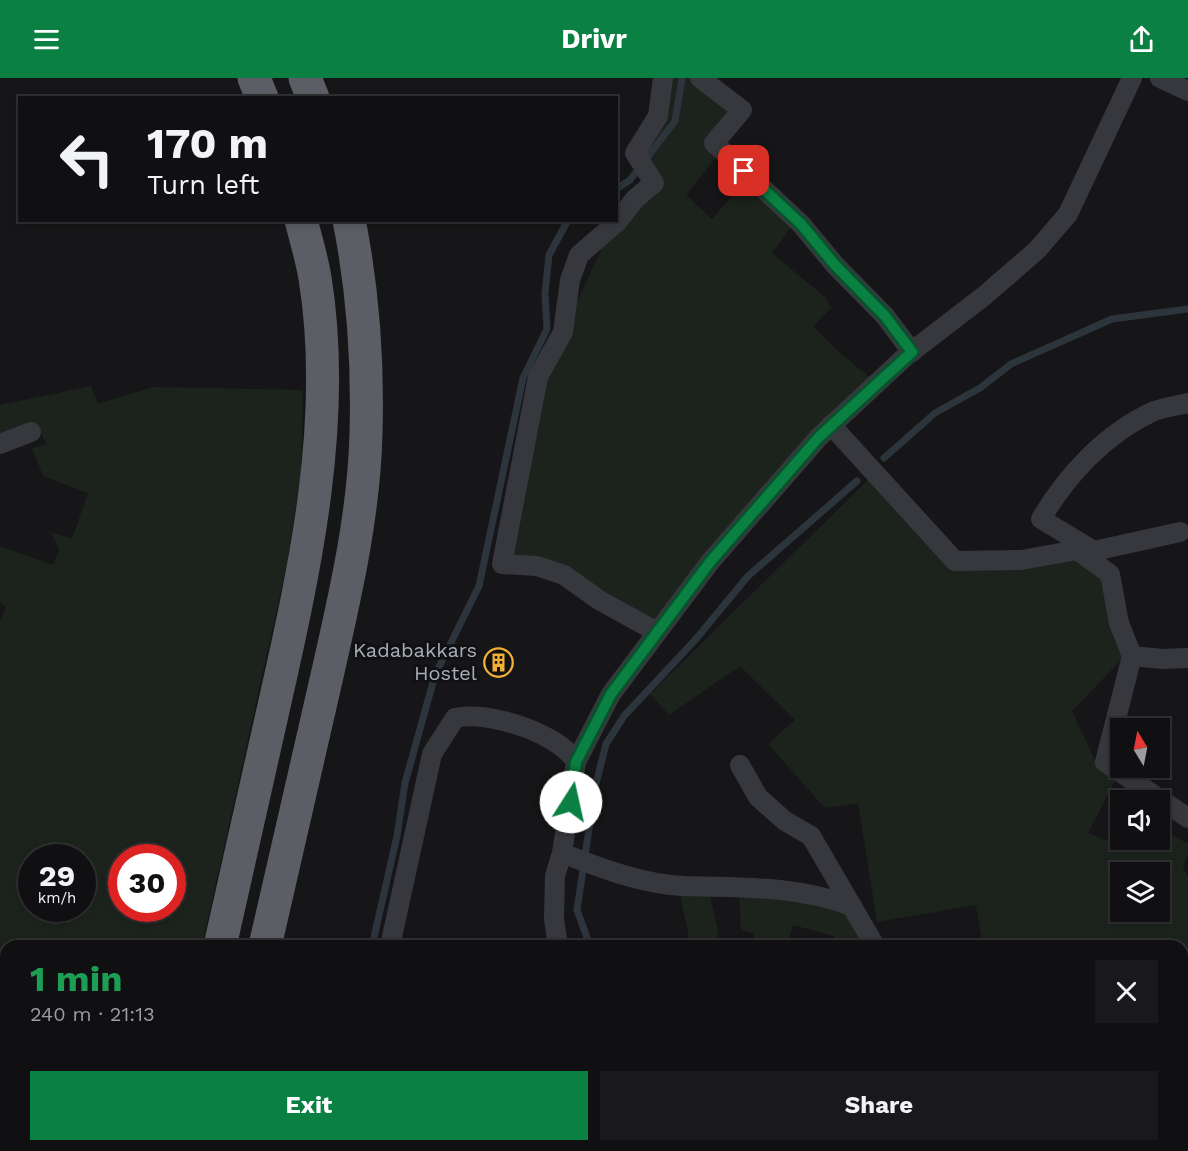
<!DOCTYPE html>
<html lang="en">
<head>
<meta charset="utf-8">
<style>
  :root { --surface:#101012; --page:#19191b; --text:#f1f3f6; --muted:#9c9d9f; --line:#303032; --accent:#0b8043 }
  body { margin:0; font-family:"Work Sans",sans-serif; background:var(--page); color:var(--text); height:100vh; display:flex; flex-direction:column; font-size:22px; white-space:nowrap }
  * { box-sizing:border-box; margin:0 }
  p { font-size:20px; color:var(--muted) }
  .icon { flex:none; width:33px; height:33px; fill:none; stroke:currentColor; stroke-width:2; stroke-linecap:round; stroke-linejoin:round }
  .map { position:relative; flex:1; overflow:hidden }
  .drawer { position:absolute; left:0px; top:862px; width:1188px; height:212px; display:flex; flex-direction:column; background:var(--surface); border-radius:18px 18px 0 0; box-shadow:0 3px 9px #0003,0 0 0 2px var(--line) }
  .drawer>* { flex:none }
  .top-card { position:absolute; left:18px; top:18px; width:600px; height:126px; border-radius:0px; box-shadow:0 3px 9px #0003,0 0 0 2px var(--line); background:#101012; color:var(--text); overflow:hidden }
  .needle { width:39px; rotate:350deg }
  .fabs { position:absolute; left:1110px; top:640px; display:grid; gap:12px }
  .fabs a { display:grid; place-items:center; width:60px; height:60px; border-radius:0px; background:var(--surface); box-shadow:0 3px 9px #0003,0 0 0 2px var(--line); font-size:30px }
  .speed { position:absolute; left:18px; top:766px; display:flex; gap:12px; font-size:30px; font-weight:700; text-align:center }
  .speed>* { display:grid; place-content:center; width:78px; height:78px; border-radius:50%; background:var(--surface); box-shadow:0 3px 9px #0003,0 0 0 2px var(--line); line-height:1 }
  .speed small { font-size:15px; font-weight:400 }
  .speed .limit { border:9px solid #d22; background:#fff; color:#111 }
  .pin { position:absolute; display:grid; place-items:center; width:51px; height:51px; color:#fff; margin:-26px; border-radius:12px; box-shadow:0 3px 9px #0006 }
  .me { position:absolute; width:66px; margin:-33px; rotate:10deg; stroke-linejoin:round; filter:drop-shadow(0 0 4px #0008) }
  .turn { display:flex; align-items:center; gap:21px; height:126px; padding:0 30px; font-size:27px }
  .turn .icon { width:78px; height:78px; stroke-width:2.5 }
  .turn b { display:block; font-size:42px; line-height:51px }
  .round { display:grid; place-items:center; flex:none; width:63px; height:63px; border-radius:0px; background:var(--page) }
  .summary { display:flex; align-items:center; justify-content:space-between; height:102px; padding:0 30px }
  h1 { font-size:36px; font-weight:700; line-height:45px; color:#1e9e55 }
  .button { display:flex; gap:12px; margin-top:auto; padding:12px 30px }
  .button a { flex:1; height:69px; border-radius:0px; background:var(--accent); color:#fff; font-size:24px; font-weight:700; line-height:69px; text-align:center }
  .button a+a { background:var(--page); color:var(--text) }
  header { display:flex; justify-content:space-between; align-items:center; height:78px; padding:0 30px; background:var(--accent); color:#fff; font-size:27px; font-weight:700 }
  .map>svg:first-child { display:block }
  .green { fill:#1c231d; fill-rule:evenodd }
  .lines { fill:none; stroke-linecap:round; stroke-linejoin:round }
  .stream { stroke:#2c353c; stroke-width:7 }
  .minor { stroke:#37383d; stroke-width:20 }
  .trunk { stroke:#5b5e65; stroke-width:33 }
  .route-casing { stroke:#07532c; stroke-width:15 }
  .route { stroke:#0b8043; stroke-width:10 }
  .labels { text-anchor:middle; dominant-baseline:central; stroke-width:6; stroke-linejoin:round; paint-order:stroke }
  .poi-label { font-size:20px; fill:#a8adb8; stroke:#111113; text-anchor:end }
</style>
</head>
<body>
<header><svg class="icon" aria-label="menu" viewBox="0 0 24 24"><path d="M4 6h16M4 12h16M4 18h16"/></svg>Drivr<svg class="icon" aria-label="share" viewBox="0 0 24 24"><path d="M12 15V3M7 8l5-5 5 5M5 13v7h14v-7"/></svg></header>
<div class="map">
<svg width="1188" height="1073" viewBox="0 0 1188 1073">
  <rect width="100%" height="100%" fill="#161618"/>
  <g class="green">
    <path d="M672,0h21l37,32 -13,46 -31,39 26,24 32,-37 48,44 -20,27 54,45 5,10 -18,18 28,28 35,28 -219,248 -91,-55 -63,-12 35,-186 25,-45 39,-84 54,-60 -12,-35z"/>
    <path d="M91,308l7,18 55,-17 150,3 -2,84 -15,94 -84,378h-196v72l-6,-2v-394l6,-16 -6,-3v-57l53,19 6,-15 -8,-18 21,7 16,-46 -45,-17 -11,-28 14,-4 -9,-20 -37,10v-29zM32,780h50v51h-50zM122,780h50v51h-50z"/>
    <path d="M869,401l87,89 119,-12 30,21 19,80 -52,54 23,49 21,19 -28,54 47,19 14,-12h11l1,-12 27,16v9l-5,14 5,10v154l-6,-1v-84h-195l-5,-5 -6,-36 -99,17 -19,-119 -33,5 -57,-64 27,-24 -55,-54 -71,49 -19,-21zM1120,795h40v39h-40z"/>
    <path d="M739,811l106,17 26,40h-37v-10l-41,-11 -6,21h-34l1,-13 -13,-3z"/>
    <path d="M680,817h30l8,35 -1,16h-26z"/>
    <path d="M0,943l6,2v121l-6,-1z"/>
    <path d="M36,1068h120l-2,5h-61z"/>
    <path d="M642,1068h320v5h-321z"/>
  </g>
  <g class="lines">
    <g class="stream">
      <path d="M616,111l14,-9 45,-59 7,-43"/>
      <path d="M884,380l51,-45 45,-25 31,-24 101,-45 76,-10"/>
      <path d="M372,868l25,-110 8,-53 30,-108 44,-89 44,-208 24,-49 -2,-35 4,-39 19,-35"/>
      <path d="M590,868l-13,-36 18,-122 11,-44 18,-28 72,-77 52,-63 109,-95"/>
      <path d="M311,1073l1,-5"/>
      <path d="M639,1073l1,-5"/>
    </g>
    <g class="minor">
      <path d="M700,0l42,32 -28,33 87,81 34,41 50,51 27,36"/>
      <path d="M1160,0l28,13"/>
      <path d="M831,347l124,136 66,-1 56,-10 33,24 9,49 13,33 30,3 26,-1"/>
      <path d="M0,366l31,-12"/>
      <path d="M1180,454l-86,19 -53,-32c26,-44 64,-85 111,-107 11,-5 25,-6 36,-9"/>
      <path d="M657,554l-58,-32 -35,-25 -27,-9 -35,-2 36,-187 25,-45 7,-52 9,-25 38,-33 18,-23 19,-16 -19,-30 23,-37 5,-38"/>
      <path d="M1132,578l-27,106 83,56"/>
      <path d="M576,684l35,-68 99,-132 109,-125 87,-81 78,-60 53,-46 31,-36 64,-136"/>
      <path d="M740,687l18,32 27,24 26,15 64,110"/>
      <path d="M562,775c38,15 80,31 121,33 61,2 110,-1 169,20"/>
      <path d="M390,868l42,-192 23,-36c32,-8 104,15 121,44l-14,91 -7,23 -1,43 4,27"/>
      <path d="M1182,1014l6,1"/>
      <path d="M970,1068l1,5"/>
      <path d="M334,1073l1,-5"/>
      <path d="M526,1073l1,-5"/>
    </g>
    <g class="trunk">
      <path d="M254,0l8,20"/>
      <path d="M305,0l8,20"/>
      <path d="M220,868c18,-80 36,-160 54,-240 31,-137 64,-286 41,-428 -3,-19 -9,-38 -14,-58"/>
      <path d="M265,868c20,-85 39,-171 59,-257 19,-84 40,-170 42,-256 2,-71 -3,-143 -17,-213"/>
      <path d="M174,1073l1,-5"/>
      <path d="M219,1073l1,-5"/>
    </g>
  </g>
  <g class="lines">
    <defs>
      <path id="route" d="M571,724l5,-40 35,-68 99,-132 109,-125 93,-85 -27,-36 -50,-51 -34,-41 -57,-53"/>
    </defs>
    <use href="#route" class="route-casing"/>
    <use href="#route" class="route"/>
  </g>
  <defs>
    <symbol id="building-ring" viewBox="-11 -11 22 22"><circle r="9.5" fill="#111113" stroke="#f2b134" stroke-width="1.5"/><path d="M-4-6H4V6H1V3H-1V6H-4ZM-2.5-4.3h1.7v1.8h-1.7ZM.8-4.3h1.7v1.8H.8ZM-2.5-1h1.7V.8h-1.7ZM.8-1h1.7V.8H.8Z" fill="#f2b134"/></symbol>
  </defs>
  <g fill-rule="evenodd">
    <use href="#building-ring" x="482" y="568" width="33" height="33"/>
  </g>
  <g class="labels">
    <g class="poi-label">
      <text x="477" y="572">Kadabakkars<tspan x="477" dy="23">Hostel</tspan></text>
    </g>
  </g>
</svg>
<div class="fabs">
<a><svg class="needle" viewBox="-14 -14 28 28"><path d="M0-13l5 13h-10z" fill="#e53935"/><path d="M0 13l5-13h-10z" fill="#9c9d9f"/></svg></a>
<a><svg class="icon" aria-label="sound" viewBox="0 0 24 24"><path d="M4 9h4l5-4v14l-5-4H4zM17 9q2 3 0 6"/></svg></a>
<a><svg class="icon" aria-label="layers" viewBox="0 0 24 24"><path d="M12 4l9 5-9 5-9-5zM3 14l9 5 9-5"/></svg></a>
</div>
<div class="speed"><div>29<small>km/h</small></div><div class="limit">30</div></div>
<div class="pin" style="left:744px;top:93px;background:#d93025"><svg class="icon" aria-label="arrive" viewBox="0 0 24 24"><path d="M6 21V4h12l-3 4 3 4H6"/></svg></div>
<svg class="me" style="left:571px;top:724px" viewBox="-20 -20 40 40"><circle r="19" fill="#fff"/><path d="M0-13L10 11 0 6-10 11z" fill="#0b8043"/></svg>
<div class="top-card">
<div class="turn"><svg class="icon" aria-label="left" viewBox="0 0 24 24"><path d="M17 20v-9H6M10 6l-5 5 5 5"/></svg><div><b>170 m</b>Turn left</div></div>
</div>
<section class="drawer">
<div class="summary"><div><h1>1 min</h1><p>240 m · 21:13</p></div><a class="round"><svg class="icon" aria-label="close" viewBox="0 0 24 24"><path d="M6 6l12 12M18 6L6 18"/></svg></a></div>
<div class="button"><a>Exit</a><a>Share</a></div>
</section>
</div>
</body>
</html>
